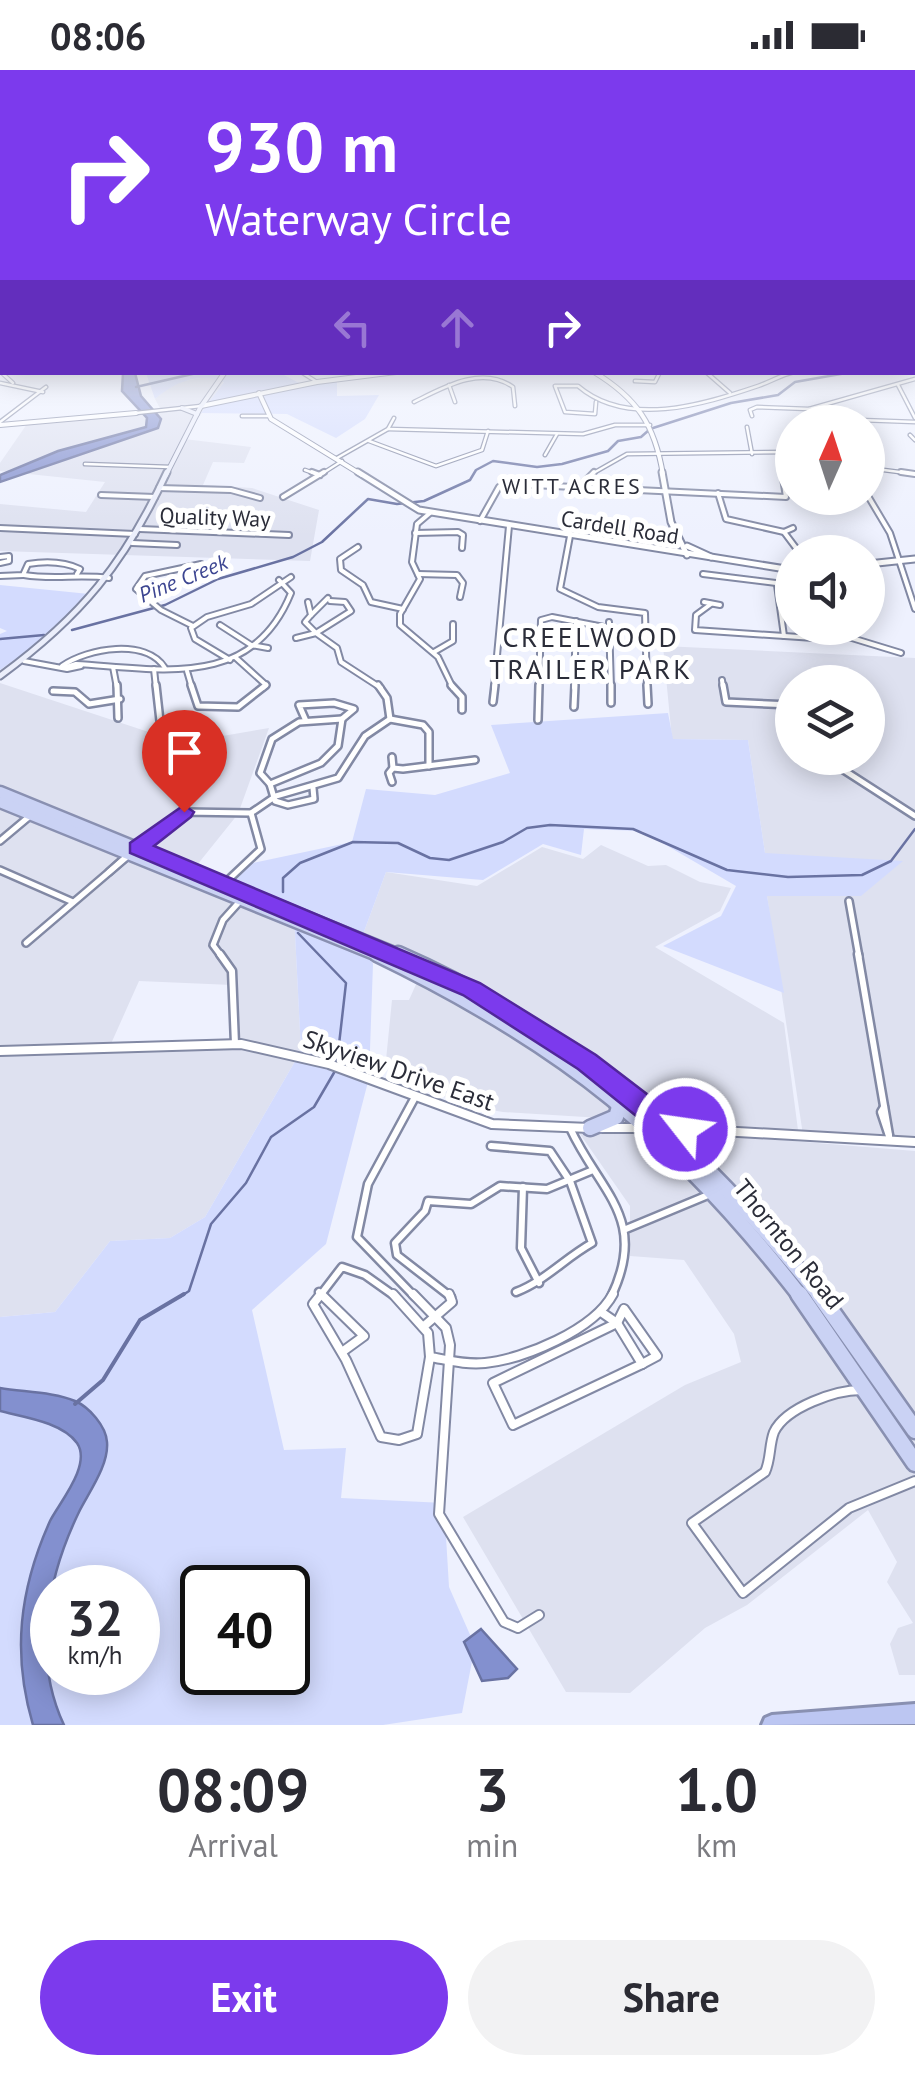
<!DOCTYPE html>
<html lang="en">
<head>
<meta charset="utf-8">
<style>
  :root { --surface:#fff; --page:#f2f2f3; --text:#2b2b33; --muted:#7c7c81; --accent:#7c3aed }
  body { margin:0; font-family:"PT Sans",sans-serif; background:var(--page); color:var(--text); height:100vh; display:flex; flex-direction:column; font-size:38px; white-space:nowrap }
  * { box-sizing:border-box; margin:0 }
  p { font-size:32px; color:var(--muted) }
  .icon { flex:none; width:55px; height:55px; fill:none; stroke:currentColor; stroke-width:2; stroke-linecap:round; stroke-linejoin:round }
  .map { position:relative; height:1655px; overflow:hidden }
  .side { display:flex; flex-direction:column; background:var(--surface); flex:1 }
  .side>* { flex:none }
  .hud { position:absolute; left:0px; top:0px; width:915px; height:305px; box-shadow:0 5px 25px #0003; background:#7c3aed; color:#fff; overflow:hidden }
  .needle { width:65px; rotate:3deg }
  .buttons { position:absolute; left:775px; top:335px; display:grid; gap:20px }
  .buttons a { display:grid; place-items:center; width:110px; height:110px; border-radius:50%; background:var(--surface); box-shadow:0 5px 25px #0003; font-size:50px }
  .speed { position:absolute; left:30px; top:1495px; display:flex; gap:20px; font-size:50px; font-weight:700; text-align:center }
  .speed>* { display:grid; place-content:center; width:130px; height:130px; border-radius:50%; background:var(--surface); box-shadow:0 5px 25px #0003; line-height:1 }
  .speed small { font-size:25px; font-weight:400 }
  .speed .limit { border:5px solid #111; border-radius:15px; background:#fff; color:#111 }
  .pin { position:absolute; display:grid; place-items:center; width:85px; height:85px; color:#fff; margin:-102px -42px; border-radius:50% 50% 50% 0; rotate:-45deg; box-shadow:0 0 10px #0007 }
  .pin .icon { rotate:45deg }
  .me { position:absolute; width:110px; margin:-55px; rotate:300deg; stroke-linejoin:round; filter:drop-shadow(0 0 8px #0008) }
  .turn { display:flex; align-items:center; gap:35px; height:210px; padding:0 40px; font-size:45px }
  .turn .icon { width:130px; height:130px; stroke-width:2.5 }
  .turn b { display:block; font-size:70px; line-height:85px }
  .lanes { display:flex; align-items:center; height:95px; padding:0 40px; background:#0003; justify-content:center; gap:50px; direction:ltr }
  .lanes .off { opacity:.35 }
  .eta { display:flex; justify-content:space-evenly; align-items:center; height:170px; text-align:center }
  .eta b { font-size:60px; font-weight:700; line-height:70px }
  .primary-button { display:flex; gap:20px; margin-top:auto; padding:20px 40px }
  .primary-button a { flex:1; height:115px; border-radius:60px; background:var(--accent); color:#fff; font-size:40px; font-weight:700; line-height:115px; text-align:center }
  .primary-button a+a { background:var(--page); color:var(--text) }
  .status { display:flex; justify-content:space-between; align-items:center; height:70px; padding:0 50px; background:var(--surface); direction:ltr }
  .status svg { height:28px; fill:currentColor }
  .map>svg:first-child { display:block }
  .built { fill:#dee1f0; fill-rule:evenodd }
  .green { fill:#d3dbfe; fill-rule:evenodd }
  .water { fill:#8390cf; stroke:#6972a2; stroke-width:2.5 }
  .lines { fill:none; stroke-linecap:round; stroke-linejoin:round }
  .stream-far1 { stroke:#6972a2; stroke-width:2.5 }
  .stream { stroke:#6972a2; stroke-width:4 }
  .minor-far4-casing { stroke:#8289a4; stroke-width:5 }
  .minor-far3-casing { stroke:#8289a4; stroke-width:8 }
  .minor-far2-casing { stroke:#8289a4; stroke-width:10 }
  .minor-far1-casing { stroke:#8289a4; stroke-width:11 }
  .minor-casing { stroke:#8289a4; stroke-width:12 }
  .tertiary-far2-casing { stroke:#8289a4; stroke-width:6 }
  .tertiary-far1-casing { stroke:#8289a4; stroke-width:9 }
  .tertiary-casing { stroke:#8289a4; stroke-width:12 }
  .secondary-far1-casing { stroke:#8289a4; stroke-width:6 }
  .secondary-casing { stroke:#8289a4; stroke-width:9 }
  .trunk-far2-casing { stroke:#8990b1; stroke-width:15 }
  .trunk-far1-casing { stroke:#8990b1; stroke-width:19 }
  .trunk-casing { stroke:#8990b1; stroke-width:21 }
  .motorway-casing { stroke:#8990b1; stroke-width:6 }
  .minor-far4 { stroke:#fff; stroke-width:2.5 }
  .minor-far3 { stroke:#fff; stroke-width:4 }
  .minor-far2 { stroke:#fff; stroke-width:5 }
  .minor-far1 { stroke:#fff; stroke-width:6 }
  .minor { stroke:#fff; stroke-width:8 }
  .tertiary-far2 { stroke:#fff; stroke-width:4 }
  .tertiary-far1 { stroke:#fff; stroke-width:5 }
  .tertiary { stroke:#fff; stroke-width:8 }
  .secondary-far1 { stroke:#ebeefb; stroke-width:4 }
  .secondary { stroke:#ebeefb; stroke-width:5 }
  .trunk-far2 { stroke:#cad2f4; stroke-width:10 }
  .trunk-far1 { stroke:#cad2f4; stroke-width:14 }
  .trunk { stroke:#cad2f4; stroke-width:16 }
  .motorway { fill:#bcc6f2; fill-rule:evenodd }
  .route { fill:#7c3aed; stroke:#51269a; stroke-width:2.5 }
  .labels { text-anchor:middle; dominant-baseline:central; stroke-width:10; stroke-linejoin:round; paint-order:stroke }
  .far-neighbourhood-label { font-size:22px; letter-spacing:2.5px; fill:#2b2d39; stroke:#fff }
  .far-street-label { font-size:22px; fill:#2b2d39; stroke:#fff }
  .far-water-label { font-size:22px; font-style:italic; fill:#3c4591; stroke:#fff }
  .street-label { font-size:25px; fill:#2b2d39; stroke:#fff }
  .neighbourhood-label { font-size:28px; letter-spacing:2.5px; fill:#2b2d39; stroke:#fff }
</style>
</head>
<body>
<div class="status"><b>08:06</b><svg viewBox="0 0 49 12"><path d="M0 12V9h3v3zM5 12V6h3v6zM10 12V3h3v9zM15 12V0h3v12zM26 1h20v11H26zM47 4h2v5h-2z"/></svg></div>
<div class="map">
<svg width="915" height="1655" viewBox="0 0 915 1655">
  <rect width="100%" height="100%" fill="#eef1fe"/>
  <g class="built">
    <path d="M207,307l17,4 -40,58 67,8 -7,16 -31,-1 -10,23 49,3 67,22 -9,51 -310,-10v-47l86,8 19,-30 -105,-11v-8l27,-39 134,-14 -6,-11 18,-16z"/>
    <path d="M663,576l252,12v483l-112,-6 -36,-239h94l-96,-43 -17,-113 -76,-1zM792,612h76v76h-76z"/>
    <path d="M0,613l182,60 87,-15 -31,86 -49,61 105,39 7,137 -96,166 -35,21 -60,3 -55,71 -55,5zM139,911l93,4 7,53 -129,8z"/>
    <path d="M601,775l47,21 18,-1 34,17 31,6 -11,23 -65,36 129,76 14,107 -295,-18 -42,-7 -58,-27 -17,-18 6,-60h17l17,-38 -64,-25 24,-65 91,14 65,-39 41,12z"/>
    <path d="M580,1064h125l210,17v524h-16l-9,-31 8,-16 15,-5 -26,-41 10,-20 -29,-52 -121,95 -42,23 -75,65 -64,-1 -103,-175 222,-132 56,-23 -7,-28 -50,-74 -54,-4v-50z"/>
  </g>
  <g class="green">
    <path d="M146,303h134l21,11 36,-4v16l42,-1 -14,24 -29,19 -49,-24 -86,-1 23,-31c-26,-10 -49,0 -69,17z"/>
    <path d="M0,515l89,9 -49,48 -40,28v-36l7,-3 -7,-3z"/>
    <path d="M668,643l5,26 75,1 17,113 138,8 -42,35h-94l17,97 -121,-47 58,-30 15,-30 -94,-55 -58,-2 -3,26 -38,-11 -60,36 -97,-8 -24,65 11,27 -4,114 -43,166 -74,66 32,140 62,-2 -5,50 103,5 5,84 26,59 -13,67 -79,12h-383v-408l55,-5 55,-71 60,-3 35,-21 96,-166 -7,-137 -73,-26 27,-24 104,-22 14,-53 69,6 75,-22 -19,-48zM52,1518h86v84h-86zM202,1518h86v84h-86z"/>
  </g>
  <g class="water">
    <path d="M123,303h12l6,23 20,23 -3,9 -158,54v-7l58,-24 88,-24 1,-9 -25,-27z"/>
    <path d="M0,1318c23,4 54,4 75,13 14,6 31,25 32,41 2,23 -18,50 -28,70 -32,66 -47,145 -15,213h-31c-21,-71 -14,-135 17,-204 9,-18 42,-56 27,-78 -15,-21 -54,-26 -77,-32z"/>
    <path d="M481,1559l36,40 -9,9 -26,3 -18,-39z"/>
  </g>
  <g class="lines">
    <g class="stream-far1">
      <path d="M136,317l65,-15"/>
      <path d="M653,358l78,-25 47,-8 17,-13 57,-10"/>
      <path d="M72,560l93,-25 53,-26 75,-22 29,-15 46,-43 29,5 27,-3 46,-21 6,-10 17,-9 44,6 25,-3 46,-13 10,-10 23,-4 8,-7"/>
      <path d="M0,569l44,-4"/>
      <path d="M283,822v-14l17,-15 53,-21 45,1 32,15 19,2 54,-18 24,-14 23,-3 83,4 94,41 61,7 74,-2 29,-14 24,-32"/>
      <path d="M298,863l48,50 -9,79"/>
      <path d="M180,1227l9,-6 22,-67 35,-41 25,-46 43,-30 21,-36"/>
    </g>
    <path class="stream" d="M75,1334l28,-24 37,-60 44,-26"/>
    <defs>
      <g id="minor-far4">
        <path d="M301,302l16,10"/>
        <path d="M706,302l24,21"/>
        <path d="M3,304l10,9"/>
        <path d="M635,311l20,1 5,-10"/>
        <path d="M0,313l43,9"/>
        <path d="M449,315l6,17"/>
        <path d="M898,315l17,33"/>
        <path d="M414,332c30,-15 68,-37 99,-15l2,19"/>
        <path d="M596,332l-1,12 -30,-2 -10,-26h23c49,42 124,19 180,0 12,-4 23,-11 36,-14"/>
        <path d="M809,339l24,10 82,3"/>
        <path d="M136,343l65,-7"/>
        <path d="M242,346h26"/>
        <path d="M752,346l-2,-6 7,-3 52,2 106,-30"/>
        <path d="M0,352l46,-35"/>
        <path d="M747,357l5,27"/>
        <path d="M388,359l195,5 32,-9h35"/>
        <path d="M910,365l5,5"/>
        <path d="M369,371l67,25 46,-16 6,-19"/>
        <path d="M779,382l4,23"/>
        <path d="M545,385l12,-21"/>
        <path d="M337,388l51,-29 6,-11"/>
        <path d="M85,394l85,3"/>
        <path d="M868,398l47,6"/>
        <path d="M305,400l14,5"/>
        <path d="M320,405l22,-14"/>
        <path d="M590,405l37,-21 165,-2"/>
      </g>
      <g id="minor-far3">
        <path d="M312,402l8,3"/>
        <path d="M901,402l14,2"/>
        <path d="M580,416l14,-14"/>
        <path d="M159,418l72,2 29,8"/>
        <path d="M718,423l8,26 58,13 15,20"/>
        <path d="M101,425l54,2"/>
        <path d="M868,426l22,37 25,76"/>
        <path d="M283,427l41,-25"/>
        <path d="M430,443l-13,11 -5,38 8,17 -20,35v11l38,32 15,31"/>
        <path d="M480,451l19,-34 12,-3 275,13 -4,-25"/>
        <path d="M0,458l135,6"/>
        <path d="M140,459l149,6"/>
        <path d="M784,462l9,-4"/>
        <path d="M415,463l43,-1 5,3 -1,13"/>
        <path d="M570,466l-10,53 38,18 47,6 2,75"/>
        <path d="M132,473l45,2"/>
        <path d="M358,477l-18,12 1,11 22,15 8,17 32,7"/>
        <path d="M0,487l9,-1v5l-9,2"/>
        <path d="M418,504l39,1 6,8 -3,14"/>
        <path d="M703,504l89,11"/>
        <path d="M24,505c29,5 55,-1 85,3"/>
        <path d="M0,506l23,-1 5,-11c18,-3 35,-3 52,5l-3,5"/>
        <path d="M777,515l7,51"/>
        <path d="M308,532l3,13 -6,7 11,11 35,-22 -6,-9 -15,-1"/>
        <path d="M704,532l16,3"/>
        <path d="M711,534l-15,11 -1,15 119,8 27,-3v-7"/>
        <path d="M311,545l17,-17"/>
        <path d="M609,552l2,66"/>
        <path d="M220,555l31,20 17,3"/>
        <path d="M193,556l-32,-16 -25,-21 9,-13 56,-12"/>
        <path d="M842,565l59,18"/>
        <path d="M296,568l20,-5 21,15 4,14 40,26"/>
        <path d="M434,582l19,-11v-17"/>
        <path d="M235,587l31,28 -3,3"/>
        <path d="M230,590l-35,-21 -4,-11 16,-11 44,-13 40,-27"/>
        <path d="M24,591l43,8 14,-3"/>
        <path d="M62,596c26,-18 84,-28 103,2"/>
        <path d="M113,597l4,21"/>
        <path d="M63,598l13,-4c85,5 176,26 215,-71l-12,-13"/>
        <path d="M154,599l2,19"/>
        <path d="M187,601l5,17"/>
        <path d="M722,610l1,8"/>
        <path d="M494,618l15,-162"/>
        <path d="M539,618l2,-68 11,-3 57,11"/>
        <path d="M574,618l2,-67"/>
      </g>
      <g id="minor-far2">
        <path d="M117,615l1,33"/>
        <path d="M156,615l4,36"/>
        <path d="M191,615l7,21 40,1 28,-22"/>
        <path d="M378,615l9,13 3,21"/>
        <path d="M451,615l11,12v13"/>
        <path d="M611,615v18"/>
        <path d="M647,615l1,19"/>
        <path d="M723,615l3,17 66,3"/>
        <path d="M53,621l22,1 14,12 31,-5"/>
        <path d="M493,632l2,-17"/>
        <path d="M574,637l1,-22"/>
        <path d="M342,649l-4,27 -17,17 -51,21 -10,-11 12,-34 27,-17z"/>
        <path d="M538,650l1,-35"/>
        <path d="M306,651l-7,-16 35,-2 20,6 -12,10"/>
        <path d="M392,687l1,11 10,1 72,-9"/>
        <path d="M825,688l90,58"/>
        <path d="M392,712l-3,-9 4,-5"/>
        <path d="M270,714l5,17 13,4 26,-6 -1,-11"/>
        <path d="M0,771l31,-26"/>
        <path d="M137,778l47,-36 67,1"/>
        <path d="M0,800l73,32"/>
        <path d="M109,802l19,-17"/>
        <path d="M225,813l36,-34 -10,-36 25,-17 62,-18 27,-42 25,-17 33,6 6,7v34"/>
        <path d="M849,831l10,56"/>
        <path d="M26,873l103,-88"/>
        <path d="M222,887l-9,-12 10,-25 18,-20"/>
      </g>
      <g id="minor-far1">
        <path d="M220,884l12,17 3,73"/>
        <path d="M858,884l31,181"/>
        <path d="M414,1029l-46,85 -11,53 58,60"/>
        <path d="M884,1037l-3,5 8,24"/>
        <path d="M570,1058c30,65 79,90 41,169"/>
        <path d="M491,1076l59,5 20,30 22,62c-27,15 -47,38 -76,49"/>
        <path d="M523,1117l-2,61 18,35"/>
        <path d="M626,1159l82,-34"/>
        <path d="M319,1222l5,5"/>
        <path d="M319,1227l23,-30 23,8 31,22"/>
        <path d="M451,1227l-54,-42 -2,-12 30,-32 3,-10 43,3 29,-18 47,3 46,-19"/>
      </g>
      <g id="minor">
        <path d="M321,1224l43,42 -22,16"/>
        <path d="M321,1224l-8,10 33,56 35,77 18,3 18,-6 13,-77"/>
        <path d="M393,1224l35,39 2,24"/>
        <path d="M413,1224l33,34 4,17 -11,169 65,108 14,6 21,-13"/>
        <path d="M601,1242l16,11"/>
        <path d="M617,1253l25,41"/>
        <path d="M617,1253l-124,60 20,42 129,-61"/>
        <path d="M617,1253l7,-14 33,47 -15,8"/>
        <path d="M423,1257l29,-25 -3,-8"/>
        <path d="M430,1287c18,3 36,8 55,6 39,-4 109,-33 128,-69"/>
        <path d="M861,1320c-25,0 -75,17 -87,42 -5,13 -3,27 -9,40l-73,51 51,70 106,-85 66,-27"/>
      </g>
      <g id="tertiary-far2">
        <path d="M594,302c43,26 61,53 69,103"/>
        <path d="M259,323l12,26 91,56"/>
        <path d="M201,336l116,-24 79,-10"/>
        <path d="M0,355l136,-12"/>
      </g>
      <g id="tertiary-far1">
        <path d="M358,402l61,38 373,60"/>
        <path d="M662,402l9,50 16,33"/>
        <path d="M687,476l24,11"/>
        <path d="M868,494l47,-5"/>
      </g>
      <g id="tertiary">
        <path d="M0,981l241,-7 88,20 163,60 98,4"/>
        <path d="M602,1058h38"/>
        <path d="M667,1058l248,14"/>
      </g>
      <g id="secondary-far1">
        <path d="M182,338l15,6"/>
        <path d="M166,405l34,-67 25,-36"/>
      </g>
      <path id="secondary" d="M0,606c81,-59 125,-113 167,-204"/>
      <g id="trunk-far2">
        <path d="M0,722l404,165"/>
        <path d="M0,732l382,155"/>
      </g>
      <g id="trunk-far1">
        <path d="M377,884c186,90 297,179 424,343"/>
        <path d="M398,884c173,75 306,197 423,343"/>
        <path d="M590,1058l26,-11 3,-10 -5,-10"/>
        <path d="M697,1079l-3,-11 7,-8"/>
      </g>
      <g id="trunk">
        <path d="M799,1224l116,169"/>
        <path d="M819,1224l96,136"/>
      </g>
      <path id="motorway" d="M915,1634v20l-153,1 3,-7 7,-3z"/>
    </defs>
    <use href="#minor-far4" class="minor-far4-casing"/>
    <use href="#minor-far3" class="minor-far3-casing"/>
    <use href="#minor-far2" class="minor-far2-casing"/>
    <use href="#minor-far1" class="minor-far1-casing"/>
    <use href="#minor" class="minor-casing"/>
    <use href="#tertiary-far2" class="tertiary-far2-casing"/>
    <use href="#tertiary-far1" class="tertiary-far1-casing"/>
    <use href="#tertiary" class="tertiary-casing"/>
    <use href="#secondary-far1" class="secondary-far1-casing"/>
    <use href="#secondary" class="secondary-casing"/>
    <use href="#trunk-far2" class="trunk-far2-casing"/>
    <use href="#trunk-far1" class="trunk-far1-casing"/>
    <use href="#trunk" class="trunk-casing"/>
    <use href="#motorway" class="motorway-casing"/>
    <use href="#minor-far4" class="minor-far4"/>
    <use href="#minor-far3" class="minor-far3"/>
    <use href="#minor-far2" class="minor-far2"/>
    <use href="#minor-far1" class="minor-far1"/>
    <use href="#minor" class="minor"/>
    <use href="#tertiary-far2" class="tertiary-far2"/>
    <use href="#tertiary-far1" class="tertiary-far1"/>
    <use href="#tertiary" class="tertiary"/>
    <use href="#secondary-far1" class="secondary-far1"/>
    <use href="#secondary" class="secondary"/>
    <use href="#trunk-far2" class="trunk-far2"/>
    <use href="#trunk-far1" class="trunk-far1"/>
    <use href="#trunk" class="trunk"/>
    <use href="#motorway" class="motorway"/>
  </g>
  <linearGradient id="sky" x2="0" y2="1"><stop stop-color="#7fa6de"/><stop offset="0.5" stop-color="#f7f9ff"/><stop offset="1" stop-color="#f7f9ff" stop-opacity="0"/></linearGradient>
  <rect width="915" height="467" fill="url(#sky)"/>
  <path class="route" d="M184,735l10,7 -3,5 -37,29 326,137 116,72 81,62 17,4 4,8 -4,8 -33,-1 -83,-67 -115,-74 -333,-142v-10z"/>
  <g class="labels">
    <g class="far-neighbourhood-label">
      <text x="572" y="416">WITT ACRES</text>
    </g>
    <g class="far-street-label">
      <text transform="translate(215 447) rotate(2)">Quality Way</text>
      <text transform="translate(620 457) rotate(9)">Cardell Road</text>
    </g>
    <g class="far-water-label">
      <text transform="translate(183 508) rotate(-22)">Pine Creek</text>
    </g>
    <g class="street-label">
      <text transform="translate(399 1000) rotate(19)">Skyview Drive East</text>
      <text transform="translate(789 1174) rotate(51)">Thornton Road</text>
    </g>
    <g class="neighbourhood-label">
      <text x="591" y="566">CREELWOOD<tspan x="591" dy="32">TRAILER PARK</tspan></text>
    </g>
  </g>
</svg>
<div class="buttons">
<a><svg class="needle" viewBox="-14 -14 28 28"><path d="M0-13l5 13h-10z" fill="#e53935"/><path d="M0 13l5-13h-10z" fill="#7c7c81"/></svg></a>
<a><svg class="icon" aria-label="sound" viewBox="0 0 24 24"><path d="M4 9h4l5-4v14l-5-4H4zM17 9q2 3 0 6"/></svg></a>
<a><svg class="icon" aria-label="layers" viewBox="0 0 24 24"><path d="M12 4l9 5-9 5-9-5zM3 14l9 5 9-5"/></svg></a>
</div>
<div class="speed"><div>32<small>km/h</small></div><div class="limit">40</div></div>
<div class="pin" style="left:184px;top:742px;background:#d93025"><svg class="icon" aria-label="arrive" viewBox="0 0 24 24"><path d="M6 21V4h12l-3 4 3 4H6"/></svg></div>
<svg class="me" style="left:685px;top:1059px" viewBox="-20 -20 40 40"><circle r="17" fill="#7c3aed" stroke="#fff" stroke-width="3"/><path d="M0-11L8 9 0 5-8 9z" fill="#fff"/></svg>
<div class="hud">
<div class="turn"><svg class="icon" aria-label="right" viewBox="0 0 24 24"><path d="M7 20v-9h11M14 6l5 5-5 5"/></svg><div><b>930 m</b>Waterway Circle</div></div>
<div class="lanes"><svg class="icon off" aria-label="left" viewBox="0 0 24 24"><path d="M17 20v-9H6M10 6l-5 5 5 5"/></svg><svg class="icon off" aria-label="ahead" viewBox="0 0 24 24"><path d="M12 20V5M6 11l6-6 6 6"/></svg><svg class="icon" aria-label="right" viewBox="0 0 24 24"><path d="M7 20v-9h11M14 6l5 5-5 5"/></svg></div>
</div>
</div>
<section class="side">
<div class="eta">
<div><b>08:09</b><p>Arrival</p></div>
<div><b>3</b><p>min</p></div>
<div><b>1.0</b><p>km</p></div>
</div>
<div class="primary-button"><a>Exit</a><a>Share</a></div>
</section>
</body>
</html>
